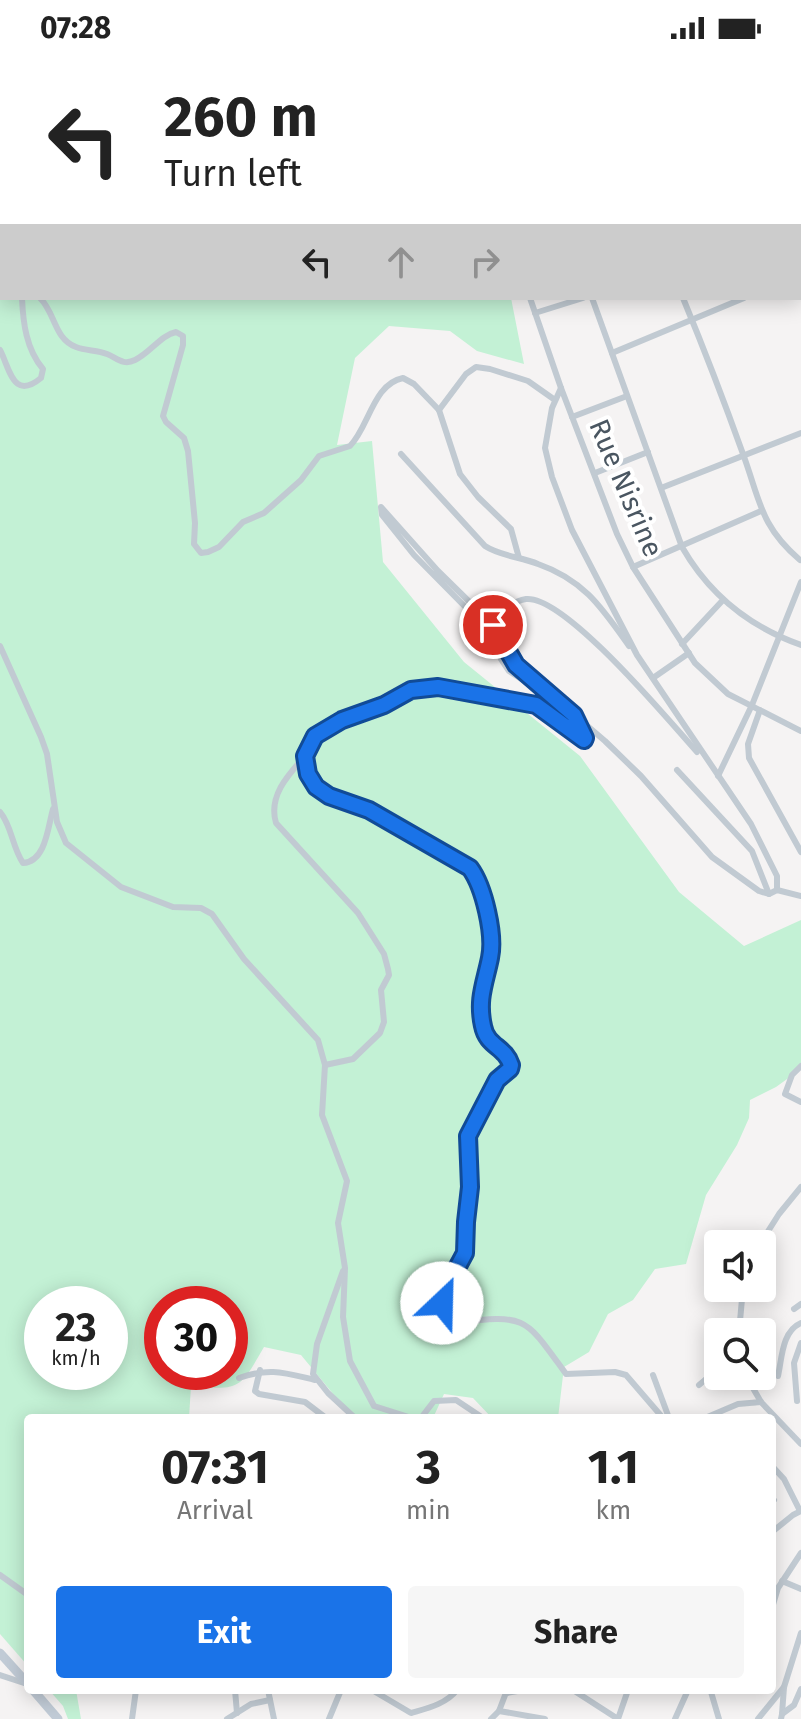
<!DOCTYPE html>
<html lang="en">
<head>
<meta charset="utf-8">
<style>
  :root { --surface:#fff; --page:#f6f6f6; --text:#222; --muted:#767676; --accent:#1a73e8 }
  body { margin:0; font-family:"Fira Sans",sans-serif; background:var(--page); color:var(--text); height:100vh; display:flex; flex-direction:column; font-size:30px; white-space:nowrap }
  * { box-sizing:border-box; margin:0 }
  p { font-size:26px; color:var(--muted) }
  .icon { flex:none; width:44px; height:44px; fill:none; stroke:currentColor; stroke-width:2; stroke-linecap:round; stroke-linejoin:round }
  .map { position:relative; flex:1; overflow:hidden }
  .details { position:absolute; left:24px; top:1358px; width:752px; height:280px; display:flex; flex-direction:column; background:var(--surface); border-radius:8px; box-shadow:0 4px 20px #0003 }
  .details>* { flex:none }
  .hud { position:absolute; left:0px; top:0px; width:802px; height:244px; box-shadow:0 4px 20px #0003; background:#fff; color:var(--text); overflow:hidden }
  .buttons { position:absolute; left:704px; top:1174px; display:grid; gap:16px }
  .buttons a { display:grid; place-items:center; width:72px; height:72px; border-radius:8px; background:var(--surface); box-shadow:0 4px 20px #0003; font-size:40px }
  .speed { position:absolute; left:24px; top:1230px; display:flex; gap:16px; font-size:40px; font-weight:700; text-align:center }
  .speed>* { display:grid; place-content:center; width:104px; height:104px; border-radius:50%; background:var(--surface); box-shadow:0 4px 20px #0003; line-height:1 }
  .speed small { font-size:20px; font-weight:400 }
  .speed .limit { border:12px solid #d22; background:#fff; color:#111 }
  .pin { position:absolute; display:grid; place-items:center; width:68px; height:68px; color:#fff; margin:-34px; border:4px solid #fff; border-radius:50%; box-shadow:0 2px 8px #0007 }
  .me { position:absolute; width:88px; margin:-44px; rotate:24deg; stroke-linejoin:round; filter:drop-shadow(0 0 6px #0008) }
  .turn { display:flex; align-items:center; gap:28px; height:168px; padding:0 32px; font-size:36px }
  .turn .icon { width:104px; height:104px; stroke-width:2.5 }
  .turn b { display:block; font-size:56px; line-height:68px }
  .lanes { display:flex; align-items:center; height:76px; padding:0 32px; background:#0003; justify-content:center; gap:40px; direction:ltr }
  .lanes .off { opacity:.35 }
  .eta { display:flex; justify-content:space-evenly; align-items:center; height:136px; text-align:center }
  .eta b { font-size:48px; font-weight:700; line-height:56px }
  .cta { display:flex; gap:16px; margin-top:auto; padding:16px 32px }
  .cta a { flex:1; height:92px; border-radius:8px; background:var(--accent); color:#fff; font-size:32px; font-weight:700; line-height:92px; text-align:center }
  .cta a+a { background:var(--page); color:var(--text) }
  .status { display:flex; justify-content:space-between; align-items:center; height:56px; padding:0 40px; background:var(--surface); direction:ltr }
  .status svg { height:22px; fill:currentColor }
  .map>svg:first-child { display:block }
  .green { fill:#c3f1d5; fill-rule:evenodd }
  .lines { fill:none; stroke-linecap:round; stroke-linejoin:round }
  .street { stroke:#c1cad2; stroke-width:6 }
  .secondary { stroke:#c1cbd6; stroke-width:9 }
  .route-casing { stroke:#114b97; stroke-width:20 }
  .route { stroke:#1a73e8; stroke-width:14 }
  .labels { text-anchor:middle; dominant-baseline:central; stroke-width:8; stroke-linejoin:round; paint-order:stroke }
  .street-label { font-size:28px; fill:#4a5661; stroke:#fff }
</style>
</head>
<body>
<div class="status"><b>07:28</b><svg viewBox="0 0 49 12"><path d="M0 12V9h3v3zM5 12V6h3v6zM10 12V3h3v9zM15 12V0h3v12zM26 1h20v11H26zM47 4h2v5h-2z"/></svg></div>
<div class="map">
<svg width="801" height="1663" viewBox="0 0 801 1663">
  <rect width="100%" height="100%" fill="#f5f3f3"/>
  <g class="green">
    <path d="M0,0h572l-570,2v240h509l13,66 -47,-13 -27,-20 -61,-5 -34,32 -18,87 35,-4 11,121 81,100 116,94 99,136 65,54 57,-26v149l-25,18 -26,13 -1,18 -12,27 -31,50 -20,69 -31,5 -22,31 -25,14 -19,38 -25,15 -6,51h-66l-19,-20 -29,-4 -11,24h-80l-52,-63 -37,-8c-24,41 -23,44 -73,39l-2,32h-161v248l-28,-32zM42,1248h68v68h-68zM162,1248h68v68h-68z"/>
    <path d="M49,1634h27l5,29h-13l-5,-13z"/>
  </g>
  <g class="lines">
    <g class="street">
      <path d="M652,0l4,2"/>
      <path d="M583,2l1,-2"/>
      <path d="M721,2v-2"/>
      <path d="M767,2v-2"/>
      <path d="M800,123h1"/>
      <path d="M800,198l1,2"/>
      <path d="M800,221l1,-1"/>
      <path d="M40,242c15,14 14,41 36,49 10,4 21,3 31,7 10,4 16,12 28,6 15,-7 26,-25 41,-28l7,4v9l-20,71 3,6 18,16 4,13 7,72 -1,21 7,9 7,-1 11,-5 24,-25 21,-9 37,-33 18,-24 31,-10c19,-19 23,-62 53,-68l11,6 25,26 21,64 18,23 33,32 8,29"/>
      <path d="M530,242l31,90 56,146 16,33 62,96 33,31 73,37"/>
      <path d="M592,242l90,249c27,47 68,80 119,98"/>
      <path d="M683,242c21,51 41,103 60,156 17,46 17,72 57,106"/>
      <path d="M535,257l48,-15"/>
      <path d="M0,294c10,19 13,51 41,28l2,-9c-17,-20 -20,-47 -21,-71"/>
      <path d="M612,297l132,-55"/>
      <path d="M561,332l-9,20 -7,40 7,29 20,53 65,125 114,169 26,52v14"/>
      <path d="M439,354l27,-36 10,-7 14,2 38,12 27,19"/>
      <path d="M572,361l55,-21"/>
      <path d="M401,398l84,92c15,10 36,11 53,18 46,16 64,44 91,82"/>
      <path d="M595,417l53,-21"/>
      <path d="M661,432l140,-55"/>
      <path d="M633,511l128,-56"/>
      <path d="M493,569c10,-11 18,-24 33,-26 39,-4 143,122 171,153"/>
      <path d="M682,588l41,-44"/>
      <path d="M0,590l41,91 6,17 10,68 9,21 55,44 52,20 28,1 11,6 32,45 74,81 7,25 -3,50 25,66 -9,42 7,45 -2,49 7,44 24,45 38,12"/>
      <path d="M653,622l36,-25"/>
      <path d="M535,628l-12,-4 -14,-9 -8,-12 -11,-27 -76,-77 -32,-40 -1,-8 57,64 55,54 23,40 89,76 36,35 71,81 47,34 10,3 8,-4 24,6"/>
      <path d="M760,654l-12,34 1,14 52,94"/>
      <path d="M574,659l11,23 -1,2 -48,-35 -98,-18 -27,3 -27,15 -42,15 -27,16 -10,20 3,18 8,13 13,9 40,14 101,58 18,46 2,21 1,20 -9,28v40l4,15 19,15 6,12 -1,4 -13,11 -29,56 2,51 -4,35 -1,31 -23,43 4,19 12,8c69,-10 68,-4 108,51l49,-2 11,3 37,43"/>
      <path d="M305,700c-17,19 -37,40 -29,67l82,90 26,41 4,15 1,6 -8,15 3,32 -4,11 -27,26 -28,6"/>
      <path d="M677,714l75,81 17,43"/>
      <path d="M718,720l34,-71 49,-123"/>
      <path d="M0,756c12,14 12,35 23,51 23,-1 25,-37 30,-54"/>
      <path d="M801,1010l-9,9 -7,19 16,8"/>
      <path d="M760,1188l19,-30 22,-27"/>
      <path d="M343,1215l-26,73 -4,30 15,19 27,25"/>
      <path d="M794,1253l7,-5"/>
      <path d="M739,1276l4,-44"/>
      <path d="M260,1314l-5,21 4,3 46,8 21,16"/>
      <path d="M653,1319l16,43"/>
      <path d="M746,1320l15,26 40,42"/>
      <path d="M778,1320c4,-18 4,-45 23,-53"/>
      <path d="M239,1322c31,-11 46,-5 76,2"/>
      <path d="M699,1329l19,-16"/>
      <path d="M797,1345l-3,-38 7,-20"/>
      <path d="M421,1362l13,-17 22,-1 27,18"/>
      <path d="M705,1362l33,-14 23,-2"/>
      <path d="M772,1410l12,13 16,32"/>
      <path d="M772,1446l2,-2"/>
      <path d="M772,1476l21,-17 8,-4"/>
      <path d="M0,1519l28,20"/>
      <path d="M782,1525l19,8"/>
      <path d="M772,1552l6,-20 23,-35"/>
      <path d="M0,1619l27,9"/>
      <path d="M235,1634l2,23"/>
      <path d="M268,1634l6,29"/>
      <path d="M372,1634l39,23c17,-5 35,-9 46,-23"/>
      <path d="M573,1634l45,29 10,-29"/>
      <path d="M714,1634l-3,2 8,27"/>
      <path d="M507,1637l16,-3"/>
      <path d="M499,1655l46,8"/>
      <path d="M782,1658l2,-27 17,-54"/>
      <path d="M132,1663l4,-29"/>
      <path d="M227,1663l24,-15 19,-4"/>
      <path d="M329,1663l12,-29"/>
      <path d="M491,1663l8,-8 8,-21"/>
      <path d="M675,1663l13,-29"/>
      <path d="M758,1663l26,-32"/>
      <path d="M781,1663l1,-5 12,-9 7,-16"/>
    </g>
    <g class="secondary">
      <path d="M0,1597l28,31"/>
      <path d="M33,1634l25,29"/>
    </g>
  </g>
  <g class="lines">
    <defs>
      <path id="route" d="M442,1247v-7l23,-43 1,-31 4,-35 -2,-51 29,-56 13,-11 1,-4c-6,-19 -24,-18 -28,-39 -6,-27 2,-43 7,-68 5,-23 -6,-71 -20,-90l-101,-58 -40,-14 -13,-9 -8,-13 -3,-18 10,-20 27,-16 42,-15 27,-15 27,-3 98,18 48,35 1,-2 -11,-23 -58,-50 -23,-40"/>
    </defs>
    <use href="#route" class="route-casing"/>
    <use href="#route" class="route"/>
  </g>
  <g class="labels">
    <g class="street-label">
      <text transform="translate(626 432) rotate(67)">Rue Nisrine</text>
    </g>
  </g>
</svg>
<div class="buttons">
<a><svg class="icon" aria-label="sound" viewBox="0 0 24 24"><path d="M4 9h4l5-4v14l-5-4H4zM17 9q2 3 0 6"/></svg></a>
<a><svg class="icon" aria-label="search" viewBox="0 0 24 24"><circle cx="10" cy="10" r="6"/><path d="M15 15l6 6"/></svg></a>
</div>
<div class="speed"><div>23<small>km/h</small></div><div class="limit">30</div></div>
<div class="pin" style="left:493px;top:569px;background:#d93025"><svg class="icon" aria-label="arrive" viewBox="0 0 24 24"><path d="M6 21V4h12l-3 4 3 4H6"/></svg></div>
<svg class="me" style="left:442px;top:1247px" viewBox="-20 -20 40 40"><circle r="19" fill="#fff"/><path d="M0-13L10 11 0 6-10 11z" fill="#1a73e8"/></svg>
<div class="hud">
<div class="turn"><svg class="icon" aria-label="left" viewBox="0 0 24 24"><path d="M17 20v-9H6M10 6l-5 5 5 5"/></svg><div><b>260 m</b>Turn left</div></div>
<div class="lanes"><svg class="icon" aria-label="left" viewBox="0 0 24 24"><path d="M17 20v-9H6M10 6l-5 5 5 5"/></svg><svg class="icon off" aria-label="ahead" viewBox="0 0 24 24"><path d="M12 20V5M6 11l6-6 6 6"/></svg><svg class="icon off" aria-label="right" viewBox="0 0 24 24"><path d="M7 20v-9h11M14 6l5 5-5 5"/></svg></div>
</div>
<section class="details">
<div class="eta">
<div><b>07:31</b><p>Arrival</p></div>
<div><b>3</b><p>min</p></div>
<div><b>1.1</b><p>km</p></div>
</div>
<div class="cta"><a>Exit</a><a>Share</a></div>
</section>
</div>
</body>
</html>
